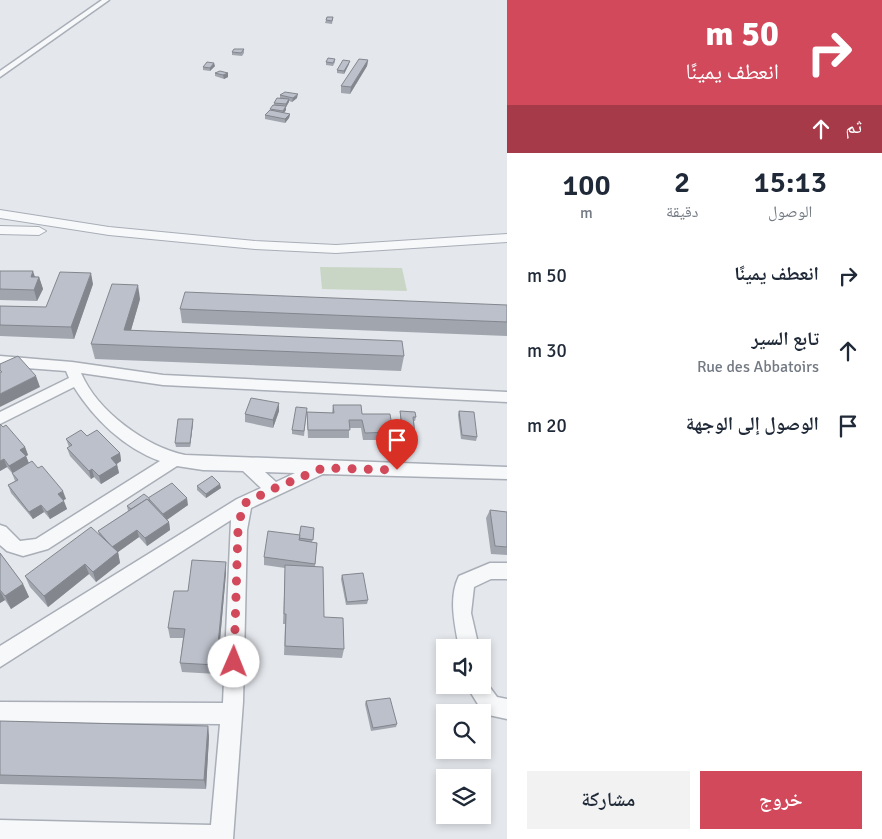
<!DOCTYPE html>
<html lang="ar">
<head>
<meta charset="utf-8">
<style>
  :root { --surface:#fff; --page:#f2f2f3; --text:#1f2937; --muted:#747a83; --accent:#d1495b }
  body { margin:0; font-family:Signika,"Noto Naskh Arabic",sans-serif; background:var(--page); color:var(--text); direction:rtl; height:100vh; display:flex; flex-direction:column; font-size:19px; white-space:nowrap }
  * { box-sizing:border-box; margin:0 }
  p { font-size:16px; color:var(--muted) }
  .icon { flex:none; width:28px; height:28px; fill:none; stroke:currentColor; stroke-width:2; stroke-linecap:round; stroke-linejoin:round }
  .map { position:relative; flex:1; overflow:hidden; direction:ltr }
  .side { display:flex; flex-direction:column; background:var(--surface); width:375px }
  .side>* { flex:none }
  .top-card { background:#d1495b; color:#fff; overflow:hidden }
  .buttons { position:absolute; left:436px; top:639px; display:grid; gap:10px }
  .buttons a { display:grid; place-items:center; width:55px; height:55px; border-radius:0px; background:var(--surface); box-shadow:0 2px 8px #0003; font-size:25px }
  .pin { position:absolute; display:grid; place-items:center; width:42px; height:42px; color:#fff; margin:-51px -21px; border-radius:50% 50% 50% 0; rotate:-45deg; box-shadow:0 0 5px #0007 }
  .pin .icon { rotate:45deg }
  .me { position:absolute; width:55px; margin:-28px; rotate:1deg; stroke-linejoin:round; filter:drop-shadow(0 0 4px #0008) }
  .turn { display:flex; align-items:center; gap:18px; height:105px; padding:0 20px; font-size:22px }
  .turn .icon { width:65px; height:65px; stroke-width:2.5 }
  .turn b { display:block; font-size:35px; line-height:42px }
  .then { display:flex; align-items:center; height:48px; padding:0 20px; background:#0003; gap:10px; font-size:19px }
  .eta { display:flex; justify-content:space-evenly; align-items:center; height:85px; text-align:center }
  .eta b { font-size:30px; font-weight:600; line-height:35px }
  .cta { display:flex; gap:10px; margin-top:auto; padding:10px 20px }
  .cta a { flex:1; height:58px; border-radius:0px; background:var(--accent); color:#fff; font-size:20px; font-weight:600; line-height:58px; text-align:center }
  .cta a+a { background:var(--page); color:var(--text) }
  ul { padding:0; list-style:none }
  li { display:flex; align-items:center; gap:15px; height:75px; padding:0 20px }
  li div { flex:1 }
  li b { display:block; font-size:19px }
  li em { font-style:normal }
  main { display:flex; flex:1; min-height:0 }
  .map>svg:first-child { display:block }
  .green { fill:#c9d6c5 }
  .lines { fill:none; stroke-linecap:round; stroke-linejoin:round }
  .minor-casing { stroke:#a9aeb7; stroke-width:3 }
  .tertiary-casing { stroke:#a9aeb7; stroke-width:2 }
  .minor { fill:#f7f8fa; fill-rule:evenodd }
  .tertiary { fill:#f7f8fa; fill-rule:evenodd }
  .wall { fill:#a1a5ae }
  .shaded-wall { fill:#83868d }
  .building { fill:#bbc0ca; stroke:#83868d }
  .route { stroke:#d1495b; stroke-width:9; stroke-dasharray:0 16.2 }
</style>
</head>
<body>
<main>
<section class="side">
<div class="top-card">
<div class="turn"><svg class="icon" aria-label="right" viewBox="0 0 24 24"><path d="M7 20v-9h11M14 6l5 5-5 5"/></svg><div><b>50 m</b>انعطف يمينًا</div></div>
<div class="then">ثم<svg class="icon" aria-label="ahead" viewBox="0 0 24 24"><path d="M12 20V5M6 11l6-6 6 6"/></svg></div>
</div>
<div class="eta">
<div><b>15:13</b><p>الوصول</p></div>
<div><b>2</b><p>دقيقة</p></div>
<div><b>100</b><p>m</p></div>
</div>
<ul>
<li><svg class="icon" aria-label="right" viewBox="0 0 24 24"><path d="M7 20v-9h11M14 6l5 5-5 5"/></svg><div><b>انعطف يمينًا</b></div><em>50 m</em></li>
<li><svg class="icon" aria-label="ahead" viewBox="0 0 24 24"><path d="M12 20V5M6 11l6-6 6 6"/></svg><div><b>تابع السير</b><p>Rue des Abbatoirs</p></div><em>30 m</em></li>
<li><svg class="icon" aria-label="arrive" viewBox="0 0 24 24"><path d="M6 21V4h12l-3 4 3 4H6"/></svg><div><b>الوصول إلى الوجهة</b></div><em>20 m</em></li>
</ul>
<div class="cta"><a>خروج</a><a>مشاركة</a></div>
</section>
<div class="map">
<svg width="507" height="839" viewBox="0 0 507 839">
  <rect width="100%" height="100%" fill="#e4e7ec"/>
  <path class="green" d="M320,267l82,1 5,23 -85,-2z"/>
  <g class="lines">
    <defs>
      <g id="minor">
        <path d="M102,0h7l-109,77v-6z"/>
        <path d="M0,356l72,6 91,13 344,17v10l-344,-17 -82,-12c16,38 65,74 104,82l322,12v12l-184,-5 -72,34 -4,22 -4,172 -10,137h-233v-19l211,5 9,-101 -220,-2v-20l223,1 8,-183 -231,147v-21l237,-147 24,-11 -18,-17 -40,-1 -26,-4 -129,83 -25,7 -16,-5 -7,-6v-20l6,2 14,14 16,-2 124,-78c-36,-13 -66,-42 -86,-74l-74,37v-12l69,-34 -3,-7 -66,-5zM265,472l30,1 -19,9z"/>
        <path d="M490,563h17v16h-16l-17,8 -3,26 8,35h-20c-4,-23 -11,-50 0,-72z"/>
        <path d="M483,678l14,19 10,2v20l-23,-5 -18,-29h16z"/>
      </g>
      <g id="tertiary">
        <path d="M0,210l109,17 146,14 81,4 171,-11v8l-171,11 -81,-4 -146,-14 -109,-17z"/>
        <path d="M0,226l39,1 7,4 -7,4 -39,-1z"/>
      </g>
    </defs>
    <use href="#minor" class="minor-casing"/>
    <use href="#tertiary" class="tertiary-casing"/>
    <use href="#minor" class="minor"/>
    <use href="#tertiary" class="tertiary"/>
  </g>
  <g class="wall">
    <path d="M333,17l-1,7 -7,-1 1,-3z"/>
    <path d="M244,49v4l-2,3 -10,-1v-3z"/>
    <path d="M335,59v3l-2,4 -7,-1v-3z"/>
    <path d="M368,60l-1,6 -17,28 -9,-1v-7z"/>
    <path d="M349,64l-5,10 -7,-1v-3z"/>
    <path d="M215,66l-5,5 -7,-1v-3z"/>
    <path d="M215,73h13v4l-4,2 -9,-3z"/>
    <path d="M280,95l17,3 -5,4 -3,-1 -3,6v3l-2,3 6,1 -1,4 -4,5 -20,-4v-4l9,-10v-2l6,-5z"/>
    <path d="M0,271l39,6 4,12 -6,12 -37,-1z"/>
    <path d="M93,284l-19,55 -74,-3v-30l46,1z"/>
    <path d="M140,299l-9,31 273,26 -3,15 -306,-12 -4,-15z"/>
    <path d="M507,305v31l-325,-13 -2,-14z"/>
    <path d="M333,405l29,9 31,18 -2,8h-28l-2,-12h-12v10h-41l-1,-18v-8l25,1z"/>
    <path d="M307,408l-3,28 -12,-2v-4z"/>
    <path d="M279,411l-6,17 -28,-6v-8z"/>
    <path d="M400,411l16,6 -1,4h-1l1,14 -1,4h-12l-2,-24z"/>
    <path d="M459,411l18,26 -1,4 -15,-2 -3,-24z"/>
    <path d="M193,423l-3,24h-14l-1,-4z"/>
    <path d="M0,424l25,23 3,8 -2,1 3,7 9,5 28,31 -3,1 4,9 -17,10 -6,-7 -11,7 -22,-26 -3,-8 7,-4 -3,-8 -5,-6 -7,4z"/>
    <path d="M87,436l33,17 1,8 -4,3 2,9 -18,11 -7,-7 -3,2 -21,-23 -3,-8 2,-1 -3,-8z"/>
    <path d="M197,486l24,2 -15,10 -9,-8z"/>
    <path d="M149,498l39,7 -21,15 2,2 1,8 -23,16 -8,-9 -21,15 2,11 -24,19 -7,-8 -41,33 -18,-20 -5,-11 74,-42 -1,-3 30,-20 -1,-5z"/>
    <path d="M490,510l17,2v43l-16,-1 -5,-36z"/>
    <path d="M314,528l-2,14 5,1 -2,24 9,50 20,32 -2,9 -58,-3 1,-31h-2l2,-56 -21,-3v-8l36,-22z"/>
    <path d="M0,553l23,31 6,13 -18,12 -6,-9 -5,3z"/>
    <path d="M226,562v11l-9,101 -35,-2 -2,-9 3,-25h-13l-2,-10 20,-37z"/>
    <path d="M342,575l26,25 -1,4 -21,1 -5,-26z"/>
    <path d="M366,701l31,23 -1,3 -25,4 -6,-27z"/>
    <path d="M0,721l208,5 1,11 -3,52 -206,-5z"/>
  </g>
  <g class="shaded-wall">
    <path d="M368,60l-1,6 -17,28 1,-7z"/>
    <path d="M350,61l-1,3 -5,10v-3z"/>
    <path d="M214,63l1,3 -5,5v-3z"/>
    <path d="M228,73v4l-4,2 -1,-4z"/>
    <path d="M298,94l-1,4 -5,4 1,-4z"/>
    <path d="M289,99v3l-3,5v3l-3,4v-3l3,-4v-3z"/>
    <path d="M290,114l-1,4 -4,5v-4z"/>
    <path d="M33,271l4,12 -6,-6z"/>
    <path d="M91,273l2,11 -19,55 -3,-12z"/>
    <path d="M39,277l4,12 -6,12 -3,-11z"/>
    <path d="M138,285l2,14 -13,45 -3,-14z"/>
    <path d="M36,376l4,11 -40,20v-13z"/>
    <path d="M279,403v8l-6,17v-8z"/>
    <path d="M193,419v4l-3,24v-4z"/>
    <path d="M25,447l3,8 -5,3 -3,-8z"/>
    <path d="M120,453l1,8 -8,5 -2,-8z"/>
    <path d="M26,456l3,8 -16,10 -4,-8z"/>
    <path d="M4,459l3,8 -7,4v-10z"/>
    <path d="M117,465l2,8 -18,11 -2,-8z"/>
    <path d="M92,469l2,8 -3,2 -2,-8z"/>
    <path d="M220,484l1,4 -15,10v-4z"/>
    <path d="M63,491l3,8 -5,2 -3,-7z"/>
    <path d="M187,498l1,7 -23,16 -2,-7z"/>
    <path d="M64,501l3,8 -17,10 -3,-7z"/>
    <path d="M41,505l3,7 -11,7 -4,-7z"/>
    <path d="M169,522l1,8 -23,16 -2,-8z"/>
    <path d="M137,530l2,7 -21,15 2,11 -24,19 -3,-10 19,-25z"/>
    <path d="M226,562v11l-9,101 -1,-9z"/>
    <path d="M85,564l4,10 -41,33 -4,-11z"/>
    <path d="M23,584l6,13 -18,12 -6,-13z"/>
    <path d="M0,591l5,9 -5,3z"/>
    <path d="M208,726l1,11 -3,52 -2,-9z"/>
  </g>
  <g class="building">
    <path d="M327,17h6l-1,4 -6,-1z"/>
    <path d="M234,49h10l-3,4 -9,-1z"/>
    <path d="M328,58l7,1 -2,4 -7,-1z"/>
    <path d="M359,59l9,1 -17,27 -10,-1z"/>
    <path d="M343,60l7,1 -6,10 -7,-1z"/>
    <path d="M207,62l7,1 -4,5 -7,-1z"/>
    <path d="M220,71l8,2 -5,2 -8,-2z"/>
    <path d="M285,92l13,2 -5,4 -13,-3z"/>
    <path d="M277,98l12,1 -3,5 -12,-1z"/>
    <path d="M273,105l13,1 -3,5 -13,-2z"/>
    <path d="M270,110l20,4 -5,5 -20,-4z"/>
    <path d="M0,271h33l-2,6h8l-5,13 -34,-1z"/>
    <path d="M60,272l31,1 -20,54 -71,-2v-19l46,1z"/>
    <path d="M112,284l26,1 -14,45 278,11 2,15 -313,-12z"/>
    <path d="M185,292l322,13v17l-327,-13z"/>
    <path d="M18,356l18,20 -36,18v-22h2l-2,-2v-6z"/>
    <path d="M251,398l28,5 -6,17 -28,-6z"/>
    <path d="M333,405h28l1,9h28l3,18 -28,1 -3,-13h-13l1,10h-42l-1,-18 27,1z"/>
    <path d="M296,407l11,1 -3,23 -12,-1z"/>
    <path d="M400,411l15,1 1,5h-3l2,18h-12z"/>
    <path d="M459,411l15,1 3,25 -15,-2z"/>
    <path d="M178,419h15l-3,24h-15z"/>
    <path d="M0,424l3,3 3,-2 19,22 -5,3 6,6 -17,10 -5,-7 -4,2z"/>
    <path d="M81,430l6,6 10,-6 23,23 -9,5 6,7 -18,11 -7,-7 -3,2 -22,-23 5,-3 -6,-6z"/>
    <path d="M32,461l6,7 4,-2 21,25 -5,3 6,7 -17,11 -6,-7 -12,7 -21,-27 10,-5 -6,-7z"/>
    <path d="M212,476l8,8 -14,10 -9,-8z"/>
    <path d="M172,483l15,15 -24,16 -15,-16z"/>
    <path d="M144,494l5,4v3l-2,-2 -16,10 -4,-3z"/>
    <path d="M147,499l22,23 -24,16 -8,-8 -25,17 -14,-16z"/>
    <path d="M490,510l17,2v35l-12,-1z"/>
    <path d="M301,526l13,2 -1,12 -14,-2z"/>
    <path d="M91,527l27,25 -25,20 -8,-8 -41,32 -19,-20z"/>
    <path d="M268,531l32,4 -1,5 18,3 -2,21 -51,-7z"/>
    <path d="M0,553l23,31 -18,12 -5,-6z"/>
    <path d="M192,560l34,2 -10,103 -36,-2 5,-34 -17,-1 6,-37h14z"/>
    <path d="M285,565l38,2 1,50 19,1 1,31 -59,-3 1,-32h-2z"/>
    <path d="M363,573l5,27 -21,2 -5,-27z"/>
    <path d="M390,698l7,26 -24,4 -7,-27z"/>
    <path d="M0,721l208,5 -4,54 -204,-5z"/>
  </g>
  <g class="lines">
    <path class="route" d="M234,662l4,-132 5,-26 30,-15 50,-21 74,2"/>
  </g>
</svg>
<div class="buttons">
<a><svg class="icon" aria-label="sound" viewBox="0 0 24 24"><path d="M4 9h4l5-4v14l-5-4H4zM17 9q2 3 0 6"/></svg></a>
<a><svg class="icon" aria-label="search" viewBox="0 0 24 24"><circle cx="10" cy="10" r="6"/><path d="M15 15l6 6"/></svg></a>
<a><svg class="icon" aria-label="layers" viewBox="0 0 24 24"><path d="M12 4l9 5-9 5-9-5zM3 14l9 5 9-5"/></svg></a>
</div>
<div class="pin" style="left:397px;top:470px;background:#d93025"><svg class="icon" aria-label="arrive" viewBox="0 0 24 24"><path d="M6 21V4h12l-3 4 3 4H6"/></svg></div>
<svg class="me" style="left:234px;top:662px" viewBox="-20 -20 40 40"><circle r="19" fill="#fff"/><path d="M0-13L10 11 0 6-10 11z" fill="#d1495b"/></svg>
</div>
</main>
</body>
</html>
